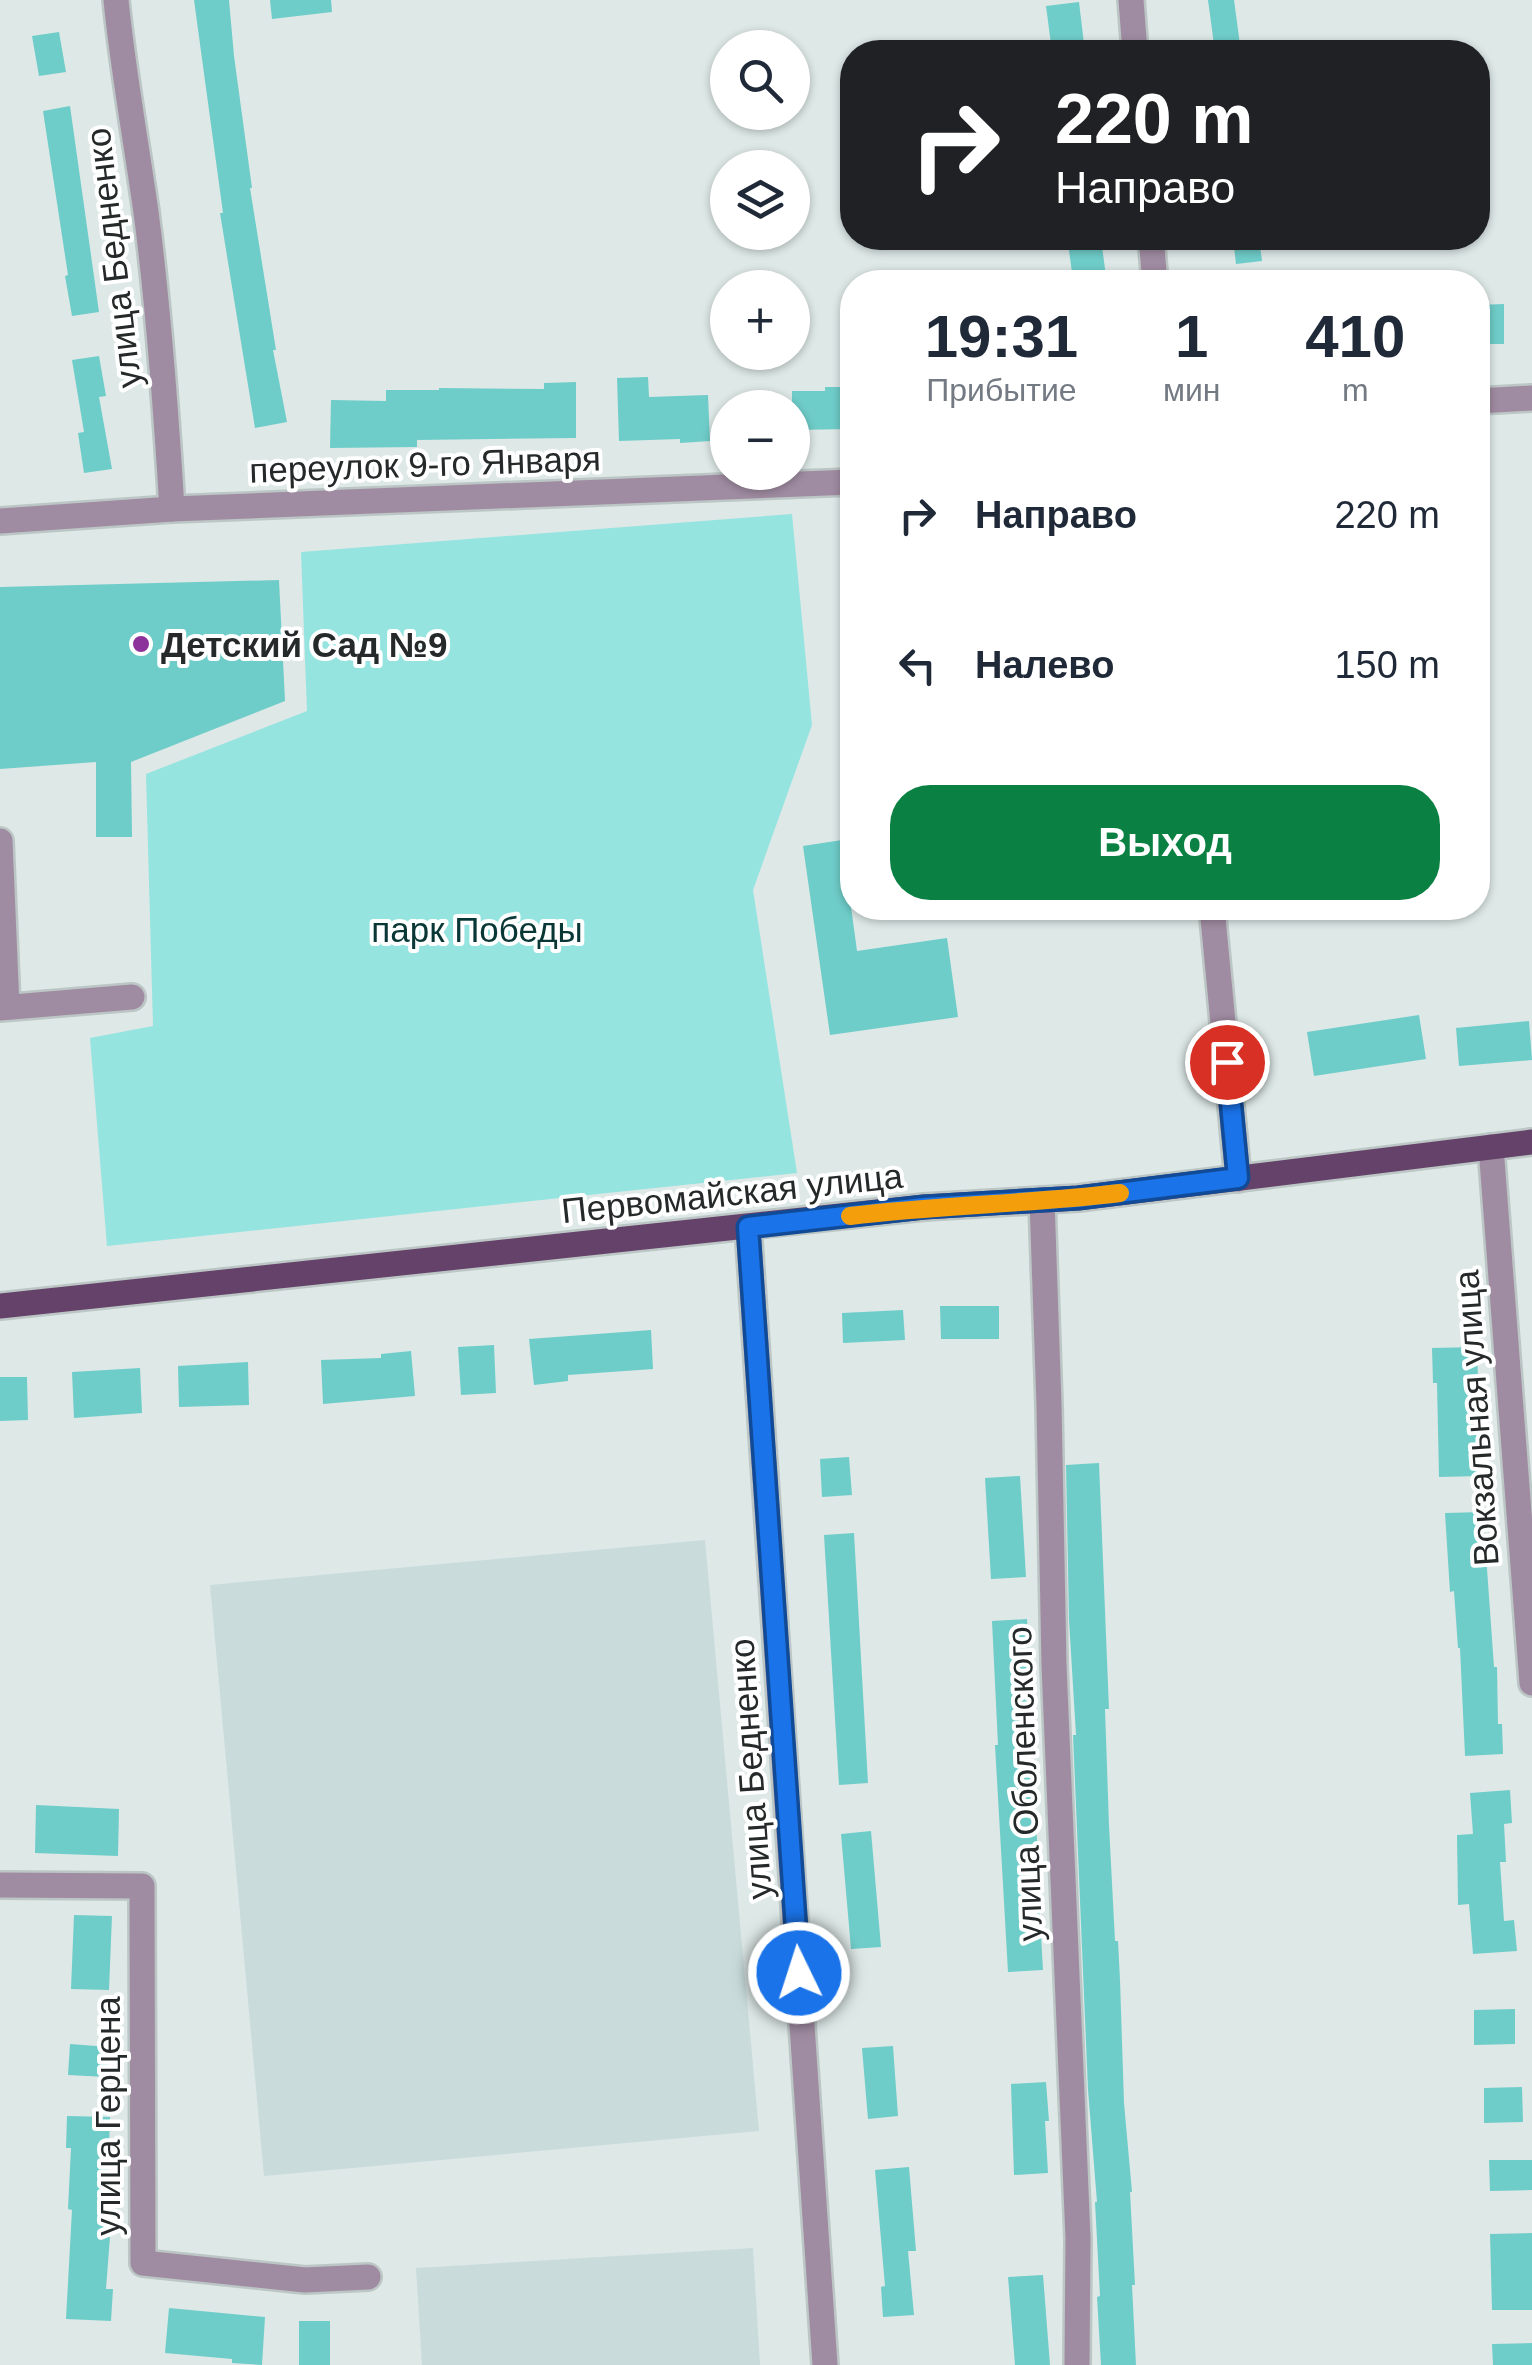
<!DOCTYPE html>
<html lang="ru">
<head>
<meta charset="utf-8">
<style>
  :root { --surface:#fff; --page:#f2f2f3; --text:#1f2937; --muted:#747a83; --accent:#0b8043 }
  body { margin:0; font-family:Helvetica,sans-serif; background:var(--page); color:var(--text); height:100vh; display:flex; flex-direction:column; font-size:38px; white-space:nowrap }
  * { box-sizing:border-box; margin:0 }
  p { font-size:32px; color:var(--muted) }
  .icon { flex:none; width:55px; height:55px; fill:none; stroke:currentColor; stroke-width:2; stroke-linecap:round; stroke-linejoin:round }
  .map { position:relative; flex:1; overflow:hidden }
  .details { position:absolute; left:840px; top:270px; width:650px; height:650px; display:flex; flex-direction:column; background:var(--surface); border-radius:40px; box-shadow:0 2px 8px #0004 }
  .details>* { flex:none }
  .hud { position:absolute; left:840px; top:40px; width:650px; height:210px; border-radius:40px; box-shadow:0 2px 8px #0004; background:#202124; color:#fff; overflow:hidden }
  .buttons { position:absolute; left:710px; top:30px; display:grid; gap:20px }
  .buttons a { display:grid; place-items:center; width:100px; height:100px; border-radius:50%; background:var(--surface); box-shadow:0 2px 8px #0004; font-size:50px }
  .pin { position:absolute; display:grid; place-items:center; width:85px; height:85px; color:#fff; margin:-42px; border:5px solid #fff; border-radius:50%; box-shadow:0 2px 10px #0007 }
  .me { position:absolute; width:110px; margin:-55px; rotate:356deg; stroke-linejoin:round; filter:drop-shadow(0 0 8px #0008) }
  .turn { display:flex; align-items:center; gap:35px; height:210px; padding:0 50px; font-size:45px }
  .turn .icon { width:130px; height:130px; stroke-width:2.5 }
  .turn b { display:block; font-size:70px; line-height:85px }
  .eta { display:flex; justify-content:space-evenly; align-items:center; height:170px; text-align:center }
  .eta b { font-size:60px; font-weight:800; line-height:70px }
  .primary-button { display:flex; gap:20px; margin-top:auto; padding:20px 50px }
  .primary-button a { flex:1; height:115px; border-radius:40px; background:var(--accent); color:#fff; font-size:40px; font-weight:800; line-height:115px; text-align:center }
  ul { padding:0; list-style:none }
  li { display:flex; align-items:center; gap:30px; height:150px; padding:0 50px }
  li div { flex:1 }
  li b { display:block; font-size:38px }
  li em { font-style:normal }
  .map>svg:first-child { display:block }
  .built { fill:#c9dcdb }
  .green { fill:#95e4e0 }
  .building { fill:#6fcdc9 }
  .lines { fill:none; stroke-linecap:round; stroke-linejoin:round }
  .minor-casing { stroke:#bcc6c5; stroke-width:30 }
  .major-casing { stroke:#bcc6c5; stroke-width:30 }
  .minor { stroke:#a08ca2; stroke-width:25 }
  .major { stroke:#65426a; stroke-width:25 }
  .route-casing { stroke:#114b97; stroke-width:25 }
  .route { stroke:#1a73e8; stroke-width:18 }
  .slow { stroke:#f59e0b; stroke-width:18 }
  .poi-dot { fill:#8d319b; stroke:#fff; stroke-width:4 }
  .labels { text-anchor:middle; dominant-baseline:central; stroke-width:8; stroke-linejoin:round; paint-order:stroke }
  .street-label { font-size:35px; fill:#252929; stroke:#fff }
  .poi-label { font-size:35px; font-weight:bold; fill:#252929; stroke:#fff; text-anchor:start }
  .park-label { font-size:35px; fill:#083735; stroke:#fff }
</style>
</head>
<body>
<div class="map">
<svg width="1532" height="2365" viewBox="0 0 1532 2365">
  <rect width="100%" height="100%" fill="#dde8e7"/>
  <g class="built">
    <path d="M705,1540l54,591 -495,45 -54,-591z"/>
    <path d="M753,2248l7,117h-338l-6,-97z"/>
  </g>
  <path class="green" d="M792,514l20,211 -59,165 44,283 -690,73 -17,-208 63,-12 -7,-252 161,-63 -6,-159z"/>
  <g class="building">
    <path d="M194,0h35l5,56 18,132h-2l26,162h-3l14,72 -32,6 -35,-215h3z"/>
    <path d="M270,0h61l1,12 -60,7z"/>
    <path d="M1208,0h26l7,52h-26z"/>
    <path d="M1079,2l6,50h-33l-6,-46z"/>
    <path d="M59,32l7,40 -27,4 -7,-40z"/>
    <path d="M70,106l29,206 -27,4 -7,-40 3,-1 -25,-164z"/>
    <path d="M1233,238h26l3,23 -26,3z"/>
    <path d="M1101,239l5,37 -33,4 -5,-37z"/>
    <path d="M1504,304v40h-26v-39z"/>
    <path d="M99,356l7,40 -7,1 13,72 -28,4 -6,-40 6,-1 -12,-72z"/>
    <path d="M648,377l1,20 59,-2 2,46 -30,2v-4l-61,2 -2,-63z"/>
    <path d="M576,382v56l-159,2v7l-87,1 1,-48 55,1v-11h53v-2l105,1v-6z"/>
    <path d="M825,387h27v42l-60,1v-39h33z"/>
    <path d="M279,580l6,121 -154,61 1,75h-36v-75l-96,7v-182z"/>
    <path d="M842,840l15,111 90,-13 11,79 -128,18 -27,-189z"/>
    <path d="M1419,1015l7,44 -112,17 -7,-44z"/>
    <path d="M1529,1021l3,39 -73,6 -3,-38z"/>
    <path d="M940,1306h59v33h-58z"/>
    <path d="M903,1310l2,30 -62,3 -1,-30z"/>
    <path d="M651,1330l2,39 -85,6v6l-34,4 -5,-46z"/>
    <path d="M494,1345l2,48 -35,2 -3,-48z"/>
    <path d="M1477,1347l4,129 -42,1 -2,-94h-4l-1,-35z"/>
    <path d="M411,1351l4,45 -92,8 -2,-44 60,-2v-4z"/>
    <path d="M248,1362l1,43 -70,2 -1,-41z"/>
    <path d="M140,1368l2,45 -68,5 -2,-46z"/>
    <path d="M0,1377h27l1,43 -28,1z"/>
    <path d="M849,1457l3,38 -30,2 -2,-38z"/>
    <path d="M1099,1463l10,246h-4l4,116 6,116h3l2,39 4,123 8,89h-2l5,93h-3l4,80h-35l-4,-68 3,-1 -5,-94h2l-9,-112 -15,-355h3l-7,-115 -3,-155z"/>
    <path d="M1020,1476l6,101 -35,2 -6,-101z"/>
    <path d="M1483,1512l11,155h3l1,57h4l1,30 -38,2 -5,-108h-2l-4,-57 -4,1 -5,-79z"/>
    <path d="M854,1533l14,250 -29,2 -15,-250z"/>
    <path d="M1027,1619l5,100h-3l12,181 -2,1 4,69 -35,2 -13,-227h3l-6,-124z"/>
    <path d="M1510,1790l2,33 -8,1 2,38h-6l4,59 10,-1 3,31 -44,3 -4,-50 -11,1 -1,-70 16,-1 -3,-41z"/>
    <path d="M36,1805l83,4 -1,47 -83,-3z"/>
    <path d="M871,1831l10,116 -30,2 -10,-115z"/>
    <path d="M74,1915l38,1 -3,74 -38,-1z"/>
    <path d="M1515,2009v35l-41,1v-35z"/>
    <path d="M70,2044l39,3 -2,30 -39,-2z"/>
    <path d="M893,2046l5,70 -30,3 -6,-71z"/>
    <path d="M1046,2082l3,39h-4l3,52 -34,2 -3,-91z"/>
    <path d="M1522,2087l1,35 -39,1v-35z"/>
    <path d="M67,2116l43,1 -2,65h3l-3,54 2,1 -4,52h7l-2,32 -45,-2 6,-109 -4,-1 3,-61h-5z"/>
    <path d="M1489,2160h43v30l-42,1z"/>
    <path d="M909,2167l7,84h-8l6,64 -31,2 -2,-30 4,-1 -10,-116z"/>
    <path d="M1532,2233v77h-40l-2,-76z"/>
    <path d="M1043,2275l7,90h-35l-7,-88z"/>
    <path d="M169,2308l96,9 -3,48 -30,-2v-4l-67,-6z"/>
    <rect x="299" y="2321" width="31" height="44"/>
    <path d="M1532,2343v22h-39l-1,-21z"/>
  </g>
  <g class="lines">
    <defs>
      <g id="minor">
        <path d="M116,0c7,71 20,141 30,212 13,99 20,198 26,297"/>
        <path d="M1131,0l4,52"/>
        <path d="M1151,238l4,44"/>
        <path d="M1478,401l54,-3"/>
        <path d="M0,521l172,-12 680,-27"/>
        <path d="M0,841l7,166"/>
        <path d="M1212,908l26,271"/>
        <path d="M0,1008l132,-11"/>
        <path d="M1491,1147l41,536"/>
        <path d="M1042,1200l7,205 5,260 24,573 -1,127"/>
        <path d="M748,1227l77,1138"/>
        <path d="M0,1885l142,1 1,377 162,17 63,-3"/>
      </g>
      <path id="major" d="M0,1306l924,-99 154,-9 454,-56"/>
    </defs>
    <use href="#minor" class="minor-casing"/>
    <use href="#major" class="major-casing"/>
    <use href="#minor" class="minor"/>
    <use href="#major" class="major"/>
  </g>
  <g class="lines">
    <defs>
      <path id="route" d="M799,1973l-51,-746 176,-20 154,-9 160,-20 -11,-116"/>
    </defs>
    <use href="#route" class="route-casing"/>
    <use href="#route" class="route"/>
    <path class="slow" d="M850,1216c89,-11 180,-12 270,-23"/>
  </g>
  <circle class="poi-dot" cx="141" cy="644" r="10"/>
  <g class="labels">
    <g class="street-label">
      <text transform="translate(113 258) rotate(-97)">улица Бедненко</text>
      <text transform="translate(425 464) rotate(-2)">переулок 9-го Января</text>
      <text transform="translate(732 1193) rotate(-6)">Первомайская улица</text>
      <text transform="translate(1476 1418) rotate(-94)">Вокзальная улица</text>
      <text transform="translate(750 1769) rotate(-94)">улица Бедненко</text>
      <text transform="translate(1024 1784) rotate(-92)">улица Оболенского</text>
      <text transform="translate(107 2116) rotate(-90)">улица Герцена</text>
    </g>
    <g class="poi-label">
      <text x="161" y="644">Детский Сад №9</text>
    </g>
    <g class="park-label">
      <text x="477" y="929">парк Победы</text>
    </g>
  </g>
</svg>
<div class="buttons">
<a><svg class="icon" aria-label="search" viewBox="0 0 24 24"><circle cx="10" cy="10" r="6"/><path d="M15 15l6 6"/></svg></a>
<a><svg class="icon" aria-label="layers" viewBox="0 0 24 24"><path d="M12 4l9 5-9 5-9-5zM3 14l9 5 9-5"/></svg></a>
<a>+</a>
<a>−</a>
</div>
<div class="pin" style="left:1227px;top:1062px;background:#d93025"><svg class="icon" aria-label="arrive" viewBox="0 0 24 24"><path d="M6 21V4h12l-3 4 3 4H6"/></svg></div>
<svg class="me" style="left:799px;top:1973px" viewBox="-20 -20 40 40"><circle r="17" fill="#1a73e8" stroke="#fff" stroke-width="3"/><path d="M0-11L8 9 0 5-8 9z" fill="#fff"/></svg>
<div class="hud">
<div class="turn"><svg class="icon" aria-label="right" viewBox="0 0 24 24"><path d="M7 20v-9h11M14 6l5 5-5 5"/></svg><div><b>220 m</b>Направо</div></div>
</div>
<section class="details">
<div class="eta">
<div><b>19:31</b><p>Прибытие</p></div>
<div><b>1</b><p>мин</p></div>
<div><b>410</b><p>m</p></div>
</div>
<ul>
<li><svg class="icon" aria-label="right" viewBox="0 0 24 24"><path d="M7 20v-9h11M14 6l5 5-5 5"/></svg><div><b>Направо</b></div><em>220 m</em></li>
<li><svg class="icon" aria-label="left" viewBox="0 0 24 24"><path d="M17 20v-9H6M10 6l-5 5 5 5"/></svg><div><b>Налево</b></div><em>150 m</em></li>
</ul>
<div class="primary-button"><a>Выход</a></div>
</section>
</div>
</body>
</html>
